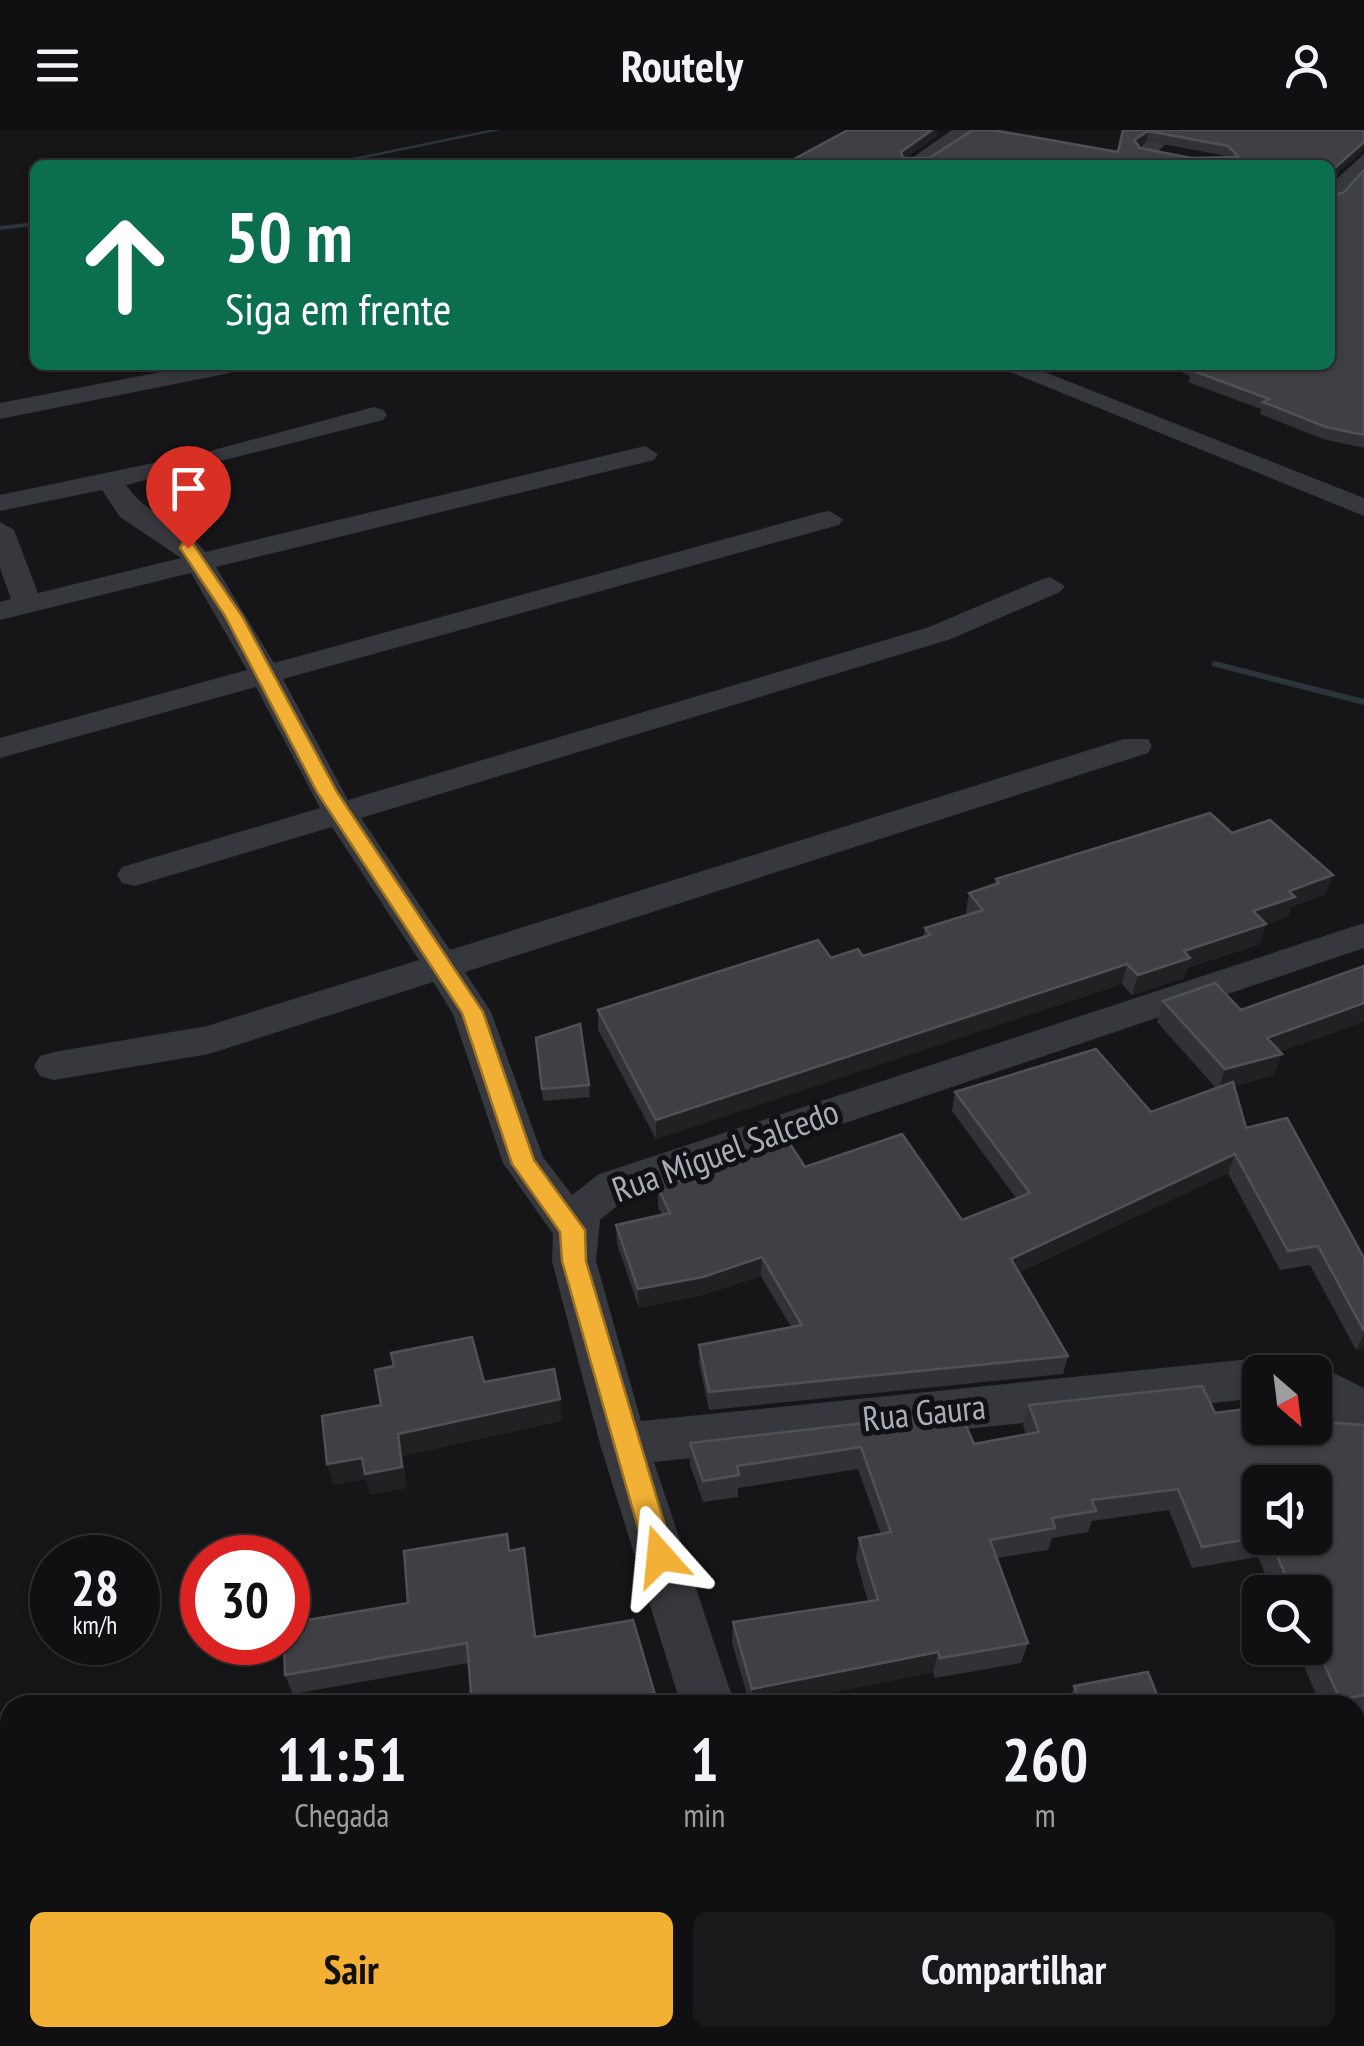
<!DOCTYPE html>
<html lang="pt">
<head>
<meta charset="utf-8">
<style>
  :root { --surface:#101012; --page:#19191b; --text:#f1f3f6; --muted:#9c9d9f; --line:#303032; --accent:#f2b134 }
  body { margin:0; font-family:"PT Sans Narrow",sans-serif; background:var(--page); color:var(--text); height:100vh; display:flex; flex-direction:column; font-size:38px; white-space:nowrap }
  * { box-sizing:border-box; margin:0 }
  p { font-size:32px; color:var(--muted) }
  .icon { flex:none; width:55px; height:55px; fill:none; stroke:currentColor; stroke-width:2; stroke-linecap:round; stroke-linejoin:round }
  .map { position:relative; flex:1; overflow:hidden }
  .details { position:absolute; left:0px; top:1565px; width:1365px; height:352px; display:flex; flex-direction:column; background:var(--surface); border-radius:30px 30px 0 0; box-shadow:0 2px 8px #0004,0 0 0 2px var(--line) }
  .details>* { flex:none }
  .banner { position:absolute; left:30px; top:30px; width:1305px; height:210px; border-radius:15px; box-shadow:0 2px 8px #0004,0 0 0 2px var(--line); background:#0b6e4f; color:#fff; overflow:hidden }
  .needle { width:65px; rotate:152deg }
  .tools { position:absolute; left:1242px; top:1225px; display:grid; gap:20px }
  .tools a { display:grid; place-items:center; width:90px; height:90px; border-radius:15px; background:var(--surface); box-shadow:0 2px 8px #0004,0 0 0 2px var(--line); font-size:50px }
  .speed { position:absolute; left:30px; top:1405px; display:flex; gap:20px; font-size:50px; font-weight:700; text-align:center }
  .speed>* { display:grid; place-content:center; width:130px; height:130px; border-radius:50%; background:var(--surface); box-shadow:0 2px 8px #0004,0 0 0 2px var(--line); line-height:1 }
  .speed small { font-size:25px; font-weight:400 }
  .speed .limit { border:15px solid #d22; background:#fff; color:#111 }
  .pin { position:absolute; display:grid; place-items:center; width:85px; height:85px; color:#fff; margin:-102px -42px; border-radius:50% 50% 50% 0; rotate:-45deg; box-shadow:0 0 10px #0007 }
  .pin .icon { rotate:45deg }
  .me { position:absolute; width:110px; margin:-55px; rotate:342deg; stroke-linejoin:round; filter:drop-shadow(0 0 8px #0008) }
  .turn { display:flex; align-items:center; gap:35px; height:210px; padding:0 30px; font-size:45px }
  .turn .icon { width:130px; height:130px; stroke-width:2.5 }
  .turn b { display:block; font-size:70px; line-height:85px }
  .eta { display:flex; justify-content:space-evenly; align-items:center; height:170px; text-align:center }
  .eta b { font-size:60px; font-weight:700; line-height:70px }
  .primary-button { display:flex; gap:20px; margin-top:auto; padding:20px 30px }
  .primary-button a { flex:1; height:115px; border-radius:15px; background:var(--accent); color:#111; font-size:40px; font-weight:700; line-height:115px; text-align:center }
  .primary-button a+a { background:var(--page); color:var(--text) }
  header { display:flex; justify-content:space-between; align-items:center; height:130px; padding:0 30px; background:var(--surface); font-size:45px; font-weight:700 }
  .map>svg:first-child { display:block }
  .lines { fill:none; stroke-linecap:round; stroke-linejoin:round }
  .stream { fill:#2c353c; fill-rule:evenodd }
  .minor { fill:#37383d; fill-rule:evenodd }
  .wall { fill:#323236; fill-rule:evenodd }
  .shaded-wall { fill:#212124 }
  .building { fill:#3f3f44; stroke:#4f5156; stroke-width:2.5; fill-rule:evenodd }
  .route { fill:#f2b134; stroke:#9d7322; stroke-width:2.5 }
  .labels { text-anchor:middle; dominant-baseline:central; stroke-width:10; stroke-linejoin:round; paint-order:stroke }
  .street-label { font-size:35px; fill:#a8adb8; stroke:#111113 }
</style>
</head>
<body>
<header><svg class="icon" aria-label="menu" viewBox="0 0 24 24"><path d="M4 6h16M4 12h16M4 18h16"/></svg>Routely<svg class="icon" aria-label="person" viewBox="0 0 24 24"><circle cx="12" cy="8" r="4"/><path d="M4 21q1-7 8-7t8 7"/></svg></header>
<div class="map">
<svg width="1364" height="1916" viewBox="0 0 1364 1916">
  <rect width="100%" height="100%" fill="#161618"/>
  <g class="lines">
    <g class="stream">
      <path d="M489,0h12l-170,35h-13z"/>
      <path d="M35,92v4l-35,4v-4z"/>
      <path d="M1215,531l149,38v6l-152,-39v-4z"/>
    </g>
    <g class="minor">
      <path d="M952,0h23l-49,35h-24z"/>
      <path d="M1159,0h22l-38,35h-22z"/>
      <path d="M1364,24v18l-27,29 -7,2v-18z"/>
      <path d="M197,235l45,1 -12,7 -230,46v-16z"/>
      <path d="M993,235h34l337,133v18z"/>
      <path d="M374,277l9,3 4,5 -4,5 -257,65c22,32 59,38 79,67l440,-106 13,8 -4,6 -438,107 58,96 545,-150 10,-2 14,8 -4,6 -556,154 65,121 581,-173 111,-47 10,-3 15,9 -5,6 -109,47 -590,179 89,132 674,-211h24l4,7 -4,7 -683,219 26,40 52,145 29,38 27,-21 765,-251v25l-735,248 -29,24 -4,41 45,160 619,-63 16,6 4,8h-20v26l-606,64 81,243h-54l-81,-261 -48,-183 1,-27 -50,-71 -50,-149 -20,-32 -224,72 -155,26 -14,-4 -6,-10 6,-10 14,-4 153,-26 212,-66 -87,-133 -197,59 -13,-3 -5,-8 5,-8 198,-59 -64,-121 -256,71v-20l247,-68 -56,-97 -191,47v-18l11,-3 -11,-31v-46l14,8 24,63 143,-35 -61,-41 -18,-27 -102,21v-16l206,-43z"/>
      <path d="M1315,1234l49,24v49l-17,-6 -32,-24v-35h-18z"/>
      <path d="M1364,1809v58l-9,1v-58z"/>
      <path d="M786,1908h171l-3,8h-166z"/>
    </g>
  </g>
  <g class="wall">
    <path d="M848,0h89v6l-32,22 213,-6 5,-22h241l-34,50v15l13,-2 21,-23v278l-41,-9 -63,-25 1,-5 -73,-27 2,-6 -25,-11h165l-547,-200zM1147,11l79,15 1,1 -36,1 -51,-10 -1,-2z"/>
    <path d="M1232,703l94,61 -35,13 -3,9 -22,8 -6,20 -73,24 -3,10 -52,17 -10,-11 -466,155 -58,-109v-20l233,-52 32,-2 60,-19 2,-9 42,-13 -1,-3 3,-19 26,-9 1,-5z"/>
    <path d="M1163,871l117,51 -6,23 -40,11 12,42 118,130v91l-8,1 -46,-85 -30,5 -52,-97 -209,99 49,84 -5,18 -354,36 -10,-47v-18l92,-18 -30,-51 -59,19 -63,13 -22,-64 -1,-19 46,-10 -4,-8v-19l147,-21 157,53 54,-22 -64,-87 3,-19 196,20 65,-24 -59,-66z"/>
    <path d="M536,908l53,47 1,12 -47,4z"/>
    <path d="M1029,1275l186,8 46,16 103,-4v287l-9,2v-9h-34l-25,-57h19v-56h-42l-15,-35 -66,11 -23,-58 -77,11 -4,11 -36,6 -4,12 -51,8 31,85 -7,20 -86,15 -2,-6 -163,33h-20l-18,-62 1,-21 135,-20 -12,-43 3,-21 22,-4 -23,-65 -120,19v9l-35,5 -13,-37v-22l284,1 52,-10 -3,-7zM1315,1352v56h-55z"/>
    <path d="M507,1404l-39,129 -175,31 -8,-19 16,-39 107,-33z"/>
    <path d="M1074,1556l87,19h-94z"/>
  </g>
  <g class="shaded-wall">
    <path d="M932,0h5v6l-37,26 1,-10z"/>
    <path d="M1148,1l-1,10 -15,9 2,-10z"/>
    <path d="M1364,12v8l-34,30v-8z"/>
    <path d="M1333,745l-7,19 -35,13 -3,9 -23,9 1,-1 -6,20 -73,24 -3,10 -52,17 6,-20 46,-24 105,-60z"/>
    <path d="M1127,834l-5,20 -466,155v-19z"/>
    <path d="M1364,873v19l-104,37 7,-21z"/>
    <path d="M1282,924l-8,21 -56,15 7,-21z"/>
    <path d="M1235,1024l-7,19 -221,104 4,-18z"/>
    <path d="M762,1127l-1,19 -59,19 -63,13 -1,-19z"/>
    <path d="M1364,1204v15l-8,1z"/>
    <path d="M560,1269l2,22 -159,35 4,32 -37,7 -4,-16 -33,6 -6,-21 35,-6 36,-24z"/>
    <path d="M938,1522l-5,20 -163,33h-19l1,-16z"/>
    <path d="M10,1867v41h20v8h-22z"/>
  </g>
  <g class="building">
    <path d="M848,0h84l-31,22 2,6h26l44,-28h20l125,22 5,-22h241v12l-34,30v23l13,-2 21,-23v265l-38,-8 -63,-25 6,-3 -78,-29 6,-3 -3,-2h136v-200h-547zM1148,1l80,15 11,11 -48,1 -51,-10 -6,-8z"/>
    <path d="M1210,683l22,20 38,-13 63,55 -44,16 6,6 -42,14 13,13 -82,27 6,7 -52,17 -11,-11 -471,156 -58,-110 220,-70 13,18 27,-9 5,7 67,-21 -5,-7 58,-18 -14,-17 30,-10 -3,-4z"/>
    <path d="M1364,836v37l-97,35 15,16 -57,15 -62,-68 52,-18 26,27z"/>
    <path d="M580,894l9,61 -47,4 -6,-51z"/>
    <path d="M1096,919l55,63 82,-30 13,46 41,-10 77,140v73l-46,-85 -30,5 -53,-97 -224,105 57,97 -359,36 -10,-47 103,-20 -40,-68 -59,20 -65,12 -22,-64 54,-12 -12,-25 130,-47 17,26 97,-33 60,86 68,-27 -75,-101z"/>
    <path d="M472,1207l12,45 70,-13 6,30 -162,35 4,33 -37,7 -3,-16 -35,6 -5,-48 59,-11 -6,-35 19,-4 -3,-13z"/>
    <path d="M1202,1256l13,27 37,-5 9,21 54,-1v-5l8,-1 41,3v270l-24,5 -25,-57v-51h-22l-24,-54h46v-56h-55v55l-58,10 -24,-58 -86,11 4,11 -44,7 3,10 -65,12 38,103 -88,15 -2,-6 -186,37 -19,-67 145,-22 -19,-62 32,-6 -30,-85 -124,19 2,9 -36,6 -13,-38 270,-31 14,32 65,-12 -10,-27z"/>
    <path d="M507,1404l2,17 15,-3 11,89 98,-17 25,85h-186l-5,-62 -182,32 -1,-33h4v-4l13,-2v-15l107,-18 -4,-52z"/>
    <path d="M1148,1542l13,33h-80l-7,-19z"/>
    <path d="M10,1796v71l-2,49h-8v-118z"/>
  </g>
  <path class="route" d="M182,414h11l49,72 95,176 146,220 51,148 51,70 1,31 88,295 -4,9 -10,4 -10,-4 -4,-9 -84,-295 -2,-29 -48,-68 -50,-151 -145,-221 -92,-176 -45,-68z"/>
  <g class="labels">
    <g class="street-label">
      <text transform="translate(725 1020) rotate(-20)">Rua Miguel Salcedo</text>
      <text transform="translate(924 1282) rotate(-6)">Rua Gaura</text>
    </g>
  </g>
</svg>
<div class="tools">
<a><svg class="needle" viewBox="-14 -14 28 28"><path d="M0-13l5 13h-10z" fill="#e53935"/><path d="M0 13l5-13h-10z" fill="#9c9d9f"/></svg></a>
<a><svg class="icon" aria-label="sound" viewBox="0 0 24 24"><path d="M4 9h4l5-4v14l-5-4H4zM17 9q2 3 0 6"/></svg></a>
<a><svg class="icon" aria-label="search" viewBox="0 0 24 24"><circle cx="10" cy="10" r="6"/><path d="M15 15l6 6"/></svg></a>
</div>
<div class="speed"><div>28<small>km/h</small></div><div class="limit">30</div></div>
<div class="pin" style="left:188px;top:418px;background:#d93025"><svg class="icon" aria-label="arrive" viewBox="0 0 24 24"><path d="M6 21V4h12l-3 4 3 4H6"/></svg></div>
<svg class="me" style="left:660px;top:1426px" viewBox="-20 -20 40 40"><path d="M0-17L14 15 0 8-14 15z" fill="#f2b134" stroke="#fff" stroke-width="4"/></svg>
<div class="banner">
<div class="turn"><svg class="icon" aria-label="ahead" viewBox="0 0 24 24"><path d="M12 20V5M6 11l6-6 6 6"/></svg><div><b>50 m</b>Siga em frente</div></div>
</div>
<section class="details">
<div class="eta">
<div><b>11:51</b><p>Chegada</p></div>
<div><b>1</b><p>min</p></div>
<div><b>260</b><p>m</p></div>
</div>
<div class="primary-button"><a>Sair</a><a>Compartilhar</a></div>
</section>
</div>
</body>
</html>
